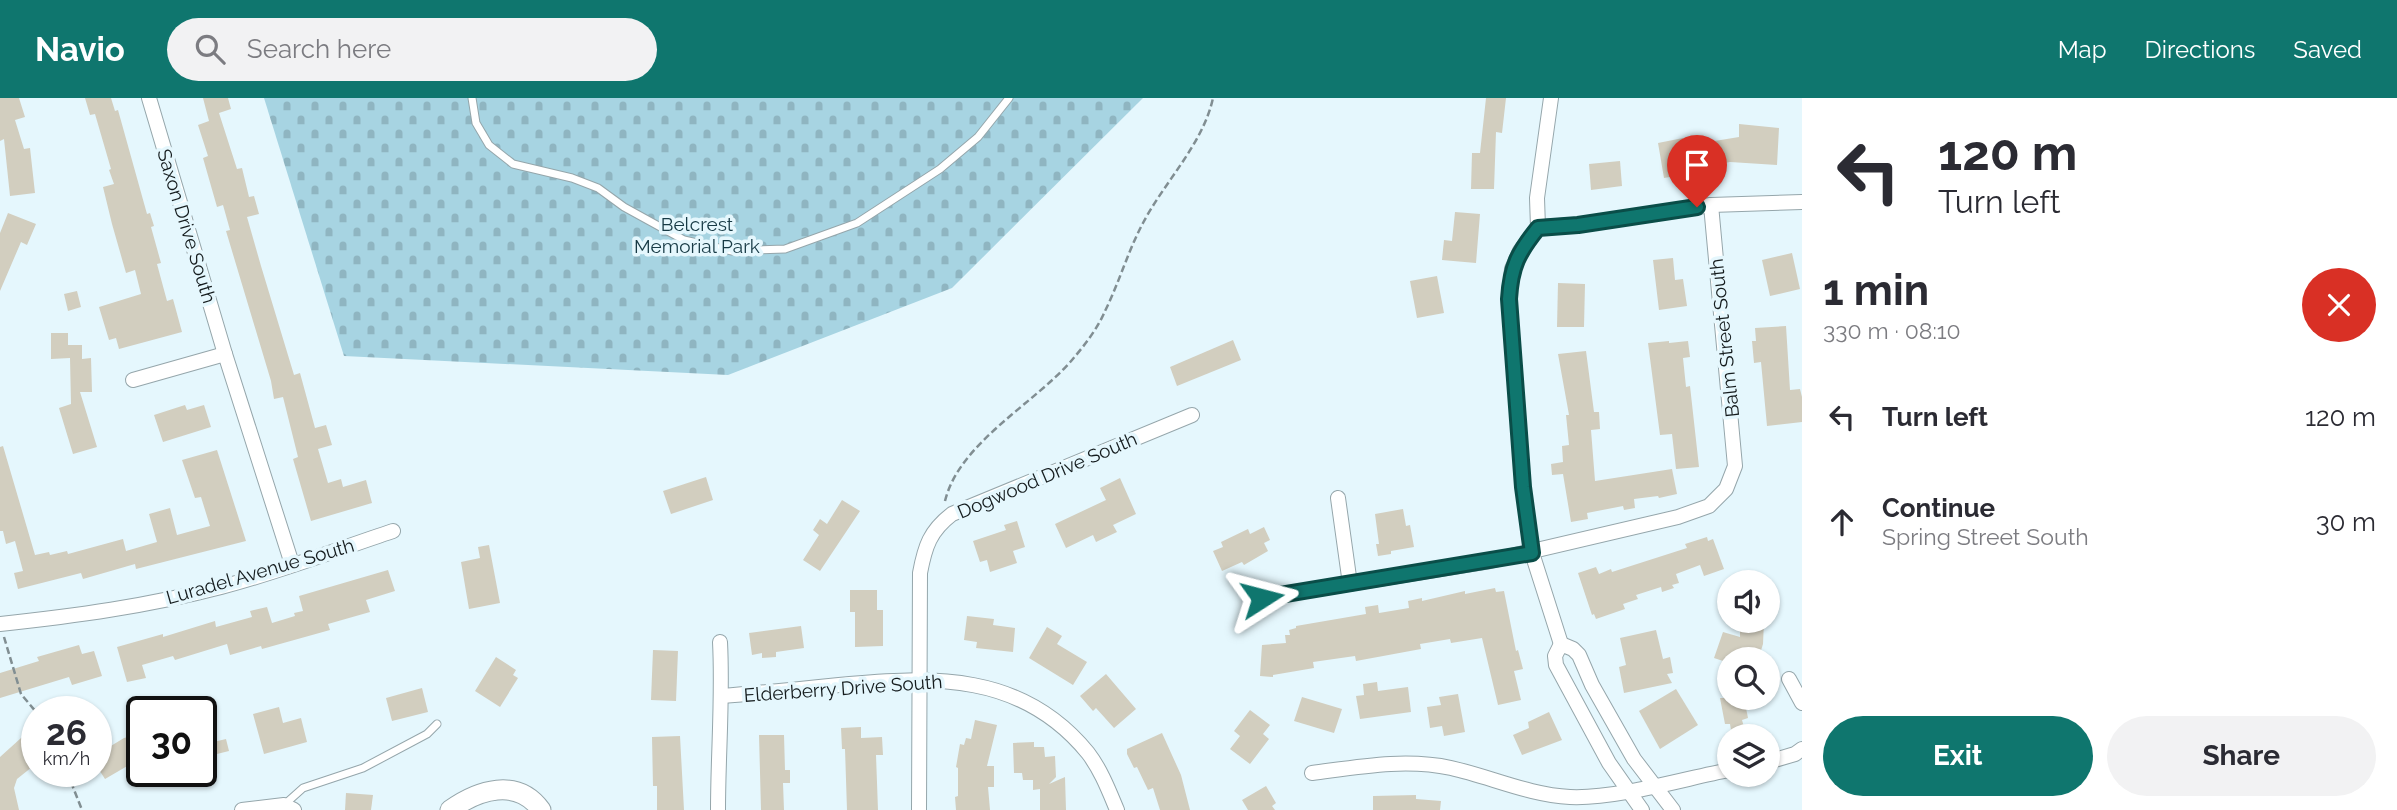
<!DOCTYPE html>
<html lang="en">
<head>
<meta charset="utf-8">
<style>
  :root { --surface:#fff; --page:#f2f2f3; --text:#2b2b33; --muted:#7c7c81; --accent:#0f766e }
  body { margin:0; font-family:Raleway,sans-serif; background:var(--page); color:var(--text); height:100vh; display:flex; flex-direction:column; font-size:26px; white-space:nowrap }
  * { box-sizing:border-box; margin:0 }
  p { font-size:23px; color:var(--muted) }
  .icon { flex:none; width:38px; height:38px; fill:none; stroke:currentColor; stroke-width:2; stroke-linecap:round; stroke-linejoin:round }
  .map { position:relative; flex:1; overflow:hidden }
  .sheet { display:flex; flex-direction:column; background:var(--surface); width:595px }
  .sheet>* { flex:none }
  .top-card { background:#fff; color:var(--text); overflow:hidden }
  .buttons { position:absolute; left:1717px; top:472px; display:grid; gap:14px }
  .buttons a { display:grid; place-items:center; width:63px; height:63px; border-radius:50%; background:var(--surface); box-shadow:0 2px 5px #0004; font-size:35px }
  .speed { position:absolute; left:21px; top:598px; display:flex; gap:14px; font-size:35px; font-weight:700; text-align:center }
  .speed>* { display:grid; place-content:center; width:91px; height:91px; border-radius:50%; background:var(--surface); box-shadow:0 2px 5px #0004; line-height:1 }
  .speed small { font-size:18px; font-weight:400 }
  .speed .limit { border:4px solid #111; border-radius:10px; background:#fff; color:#111 }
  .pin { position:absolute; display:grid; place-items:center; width:60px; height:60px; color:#fff; margin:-72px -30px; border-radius:50% 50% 50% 0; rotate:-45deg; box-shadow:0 0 7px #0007 }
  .pin .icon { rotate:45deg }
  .me { position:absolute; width:77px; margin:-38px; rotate:81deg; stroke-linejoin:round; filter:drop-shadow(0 0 5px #0008) }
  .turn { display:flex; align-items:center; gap:24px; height:147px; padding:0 21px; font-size:32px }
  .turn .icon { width:91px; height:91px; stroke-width:2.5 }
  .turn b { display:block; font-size:49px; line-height:60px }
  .round { display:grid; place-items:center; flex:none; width:74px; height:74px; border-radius:37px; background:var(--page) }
  .summary { display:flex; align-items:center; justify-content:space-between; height:119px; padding:0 21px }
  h1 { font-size:42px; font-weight:700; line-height:52px }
  .action { display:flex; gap:14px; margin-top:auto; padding:14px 21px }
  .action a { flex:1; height:80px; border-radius:42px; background:var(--accent); color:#fff; font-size:28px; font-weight:700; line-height:80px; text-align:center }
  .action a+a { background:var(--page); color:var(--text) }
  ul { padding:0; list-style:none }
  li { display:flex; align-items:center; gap:21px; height:105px; padding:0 21px }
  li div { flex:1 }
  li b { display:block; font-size:26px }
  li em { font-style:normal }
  header { display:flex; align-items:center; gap:42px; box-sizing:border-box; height:98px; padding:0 35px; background:var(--accent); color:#fff }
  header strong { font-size:33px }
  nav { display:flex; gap:38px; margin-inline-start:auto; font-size:24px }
  .search { width:490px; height:63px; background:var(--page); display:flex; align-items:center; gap:18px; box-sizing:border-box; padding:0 24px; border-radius:38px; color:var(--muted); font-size:26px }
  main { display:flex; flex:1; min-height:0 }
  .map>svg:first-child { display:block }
  .cemetery { fill:url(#cemetery-stones) }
  .building { fill:#d2cebf }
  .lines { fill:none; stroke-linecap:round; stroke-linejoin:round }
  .service-casing { stroke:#95a6ab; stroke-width:9 }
  .minor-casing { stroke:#95a6ab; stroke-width:16 }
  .secondary-casing { stroke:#95a6ab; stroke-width:21 }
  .path { stroke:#818e92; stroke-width:2.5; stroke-dasharray:7 3.5; stroke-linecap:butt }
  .service { stroke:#fff; stroke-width:7 }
  .minor { stroke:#fff; stroke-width:14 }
  .secondary { stroke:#fff; stroke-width:19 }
  .route-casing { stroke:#0a4d48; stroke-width:18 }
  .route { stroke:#0f766e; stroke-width:12 }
  .labels { text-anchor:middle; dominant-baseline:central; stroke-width:7; stroke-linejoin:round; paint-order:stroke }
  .park-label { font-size:19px; fill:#173a45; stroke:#e5f7fd }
  .street-label { font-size:19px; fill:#141b1d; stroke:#e5f7fd }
</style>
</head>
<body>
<header>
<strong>Navio</strong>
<div class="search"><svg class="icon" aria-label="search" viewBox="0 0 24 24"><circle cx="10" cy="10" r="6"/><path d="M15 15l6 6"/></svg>Search here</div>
<nav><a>Map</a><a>Directions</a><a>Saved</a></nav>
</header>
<main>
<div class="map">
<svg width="1802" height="712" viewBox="0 0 1802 712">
  <defs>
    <pattern id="cemetery-stones" width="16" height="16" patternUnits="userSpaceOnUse" patternTransform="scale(1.75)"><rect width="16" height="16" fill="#a7d4e2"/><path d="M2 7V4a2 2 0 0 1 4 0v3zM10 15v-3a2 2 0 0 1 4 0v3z" fill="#8fb5c1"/></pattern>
  </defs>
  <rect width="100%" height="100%" fill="#e5f7fd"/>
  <path class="cemetery" d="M264,0h879l-191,190 -224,87 -384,-19z"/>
  <g class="building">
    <path d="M0,0h19l6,19 -10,3 9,29 6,-1 5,45 -25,3 -6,-57 -4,2z"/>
    <path d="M85,0h26l4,13 3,-1 29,104 3,-1 4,13 -3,1 10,36 -4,1 10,37 6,-2 9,33 -63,17 -3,-11 -7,2 -10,-33 42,-13 -6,-24 -9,3 -14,-49 -9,-37 11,-3 -5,-14 2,-1 -16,-55 -5,1z"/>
    <path d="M203,0h25l3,11 -12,4 18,56 5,-1 7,29 5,-1 5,18 -12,3 14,49 33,109 6,-2 15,55 11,-3 6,20 -14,4 10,34 13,-4 2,8 23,-7 6,23 -61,18 -18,-62 5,-2 -15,-60 -9,2 -3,-18 -45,-150 4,-1 -7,-25 -6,2 -14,-49 5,-2 -10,-31 11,-4z"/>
    <path d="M1486,0h20l-4,35 -6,-1 -2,57h-23l1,-36h8z"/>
    <path d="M1739,26l40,4 -2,37 -47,-3 -43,8v4l-23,4 -6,-35 25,-5 1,8 55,-9z"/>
    <path d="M1620,63l2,25 -31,4 -2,-26z"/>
    <path d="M1455,114l25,2 -4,49 -34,-3 2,-20 8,1z"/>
    <path d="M8,115l28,11 -9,21 -6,-3 -21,49v-58z"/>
    <path d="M1792,155l8,36 -30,7 -8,-36z"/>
    <path d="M1673,160l2,22 8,-1 4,27 -28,4 -6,-50z"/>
    <path d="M1437,178l7,37 -27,5 -7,-37z"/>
    <path d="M1558,185l27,1 -1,43h-27z"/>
    <path d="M77,193l4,16 -13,4 -4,-17z"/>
    <path d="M1786,228l4,64 10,-1 2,8v25l-35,4 -6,-64 -7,1 -2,-22h4l-1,-13z"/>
    <path d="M51,235h17v12h14v14l9,-1 1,34h-12l17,55 -24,7 -14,-46 12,-4 -1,-46 -19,1z"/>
    <path d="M1233,242l8,20 -64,26 -7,-19z"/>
    <path d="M1669,243v2l19,-2 2,16 -7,1 3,29 4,-1 9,81 -23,2 -4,-35 -12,1 -12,-92z"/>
    <path d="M1586,253l8,61h5l1,17 -9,1 4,51 77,-12 5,25 -18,4 -1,-2 -24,3 1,9 -11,2 -1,-4 -36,7 1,6 -17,3 -8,-48 -11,1 -1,-11 12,-2 -1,-16 7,-1 -3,-30h3l-11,-61z"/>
    <path d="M185,307l2,5 17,-5 7,22 -48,15 -9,-27z"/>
    <path d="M3,348l32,109 14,-3 1,3 17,-4 1,3 55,-15 3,12 31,-9 -8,-28 21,-6 7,27 33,-9 -9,-29 -6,1 -13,-38 35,-10 29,91 -110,28 -1,-5 -52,15 -2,-6 -63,16 -4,-16 9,-2 -8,-30 -9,3 -3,-13h-3v-84z"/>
    <path d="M706,379l7,23 -42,14 -8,-23z"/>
    <path d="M1120,380l16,36 -23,11 4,7 -21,10 -3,-7 -27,13 -11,-24 51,-24 -6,-12z"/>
    <path d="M842,402l18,11 -40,60 -17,-11 16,-25 -6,-5 7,-11 7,5z"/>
    <path d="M1403,411l3,17 4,-1 4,22 -23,4v3l-13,2 -2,-12h3l-4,-30z"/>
    <path d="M1017,423l8,26 -12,4 4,12 -27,9 -3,-12 -7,2 -7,-21 33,-11 -2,-5z"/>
    <path d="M1264,429l6,13 -6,3 4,8 -24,14 -2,-3 -20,9 -9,-20 10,-4 -2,-5 27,-13 2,5z"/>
    <path d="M1707,439l1,4 5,-2 11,30 -20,7 -4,-11 -24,9 3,9 -7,2 2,3 -12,4 -1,-5 -25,8 2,4 -15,5 2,5 -29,10 -2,-5 -2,1 -14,-42 18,-6 3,7 12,-5 1,3 75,-24 -2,-4z"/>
    <path d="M489,447l11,58 -31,6 -8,-47 19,-4 -2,-11z"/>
    <path d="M388,472l7,21 -29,9 4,12 -42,12 2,6 -68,19 -1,-3 -31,9 -3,-11 -52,16 -2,-4 -31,9 4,13 -19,4 -10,-35 46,-13v3l52,-16 1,6 36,-10 -2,-6 17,-4 5,16 23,-7 -1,-3 9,-2 -4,-15z"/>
    <path d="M1495,490l1,4 8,-1 12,60 2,-1 5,19 -9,2 7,29 -23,5 -16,-67 -31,5 -1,-4 -30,5 1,5 -65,12 -1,-5 -42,6 1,6 -41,7v2l-13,-1 2,-31 24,-2 -1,-8h5l-1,-5 7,-2v-2l70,-12 -1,-7 13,-2 1,8 30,-5 -1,-7 14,-3v3l43,-10v3z"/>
    <path d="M850,492h27v20h6v36l-28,1v-35h-5z"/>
    <path d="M967,518l27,3 -1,6 22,3 -2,24 -37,-4 1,-6 -13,-2z"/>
    <path d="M1740,523h24l-1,23 -5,16h-29v3l-15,-5 9,-26 17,5z"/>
    <path d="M801,528l3,22 -28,4v5l-14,1v-5l-10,2 -3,-22z"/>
    <path d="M1047,529l15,9 -5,8 30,18 -14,23 -44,-27z"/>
    <path d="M1656,532l7,29 7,-2 3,16 -6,1 5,9 -48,10 -5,-26 7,-2 -6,-27z"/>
    <path d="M79,547l3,9 12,-3 8,25 -30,9 -3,-8 -69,21v-25l39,-12 -2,-4z"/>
    <path d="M653,552l25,1 -2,50 -25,-1z"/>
    <path d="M496,559l20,13 -3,5 5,3 -18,29 -25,-16z"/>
    <path d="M1106,576l30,35 -22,19 -18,-20 -3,3 -13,-15z"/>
    <path d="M1377,584l1,9 30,-4 3,25 -51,7 -4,-23 8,-1 -1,-11z"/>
    <path d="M422,590l6,24 -36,9 -6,-23z"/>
    <path d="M1676,591l22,36 -38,24 -21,-38z"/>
    <path d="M1458,596l7,38 -21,4 -2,-10 -12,2 -3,-21 14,-2 -2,-8z"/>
    <path d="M1302,599l40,12 -8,24 -40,-12z"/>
    <path d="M1720,600h24l4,20 -6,2 4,14 -14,2 -2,-12h-5z"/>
    <path d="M279,609l4,16 18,-5 6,24 -43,12 -11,-40z"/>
    <path d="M1250,612l20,15 -7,9 6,5 -19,25 -20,-15 10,-13 -6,-5z"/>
    <path d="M1549,614l13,28 -40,15 -9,-20 16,-7 -1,-6z"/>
    <path d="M975,622l22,5 -10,41h7v21h-6l2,23h-34l-1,-13 3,-1v-28l-2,-1 4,-23 4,1 2,-7 5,1z"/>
    <path d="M861,629v11l21,-1 1,18h-7l2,55h-31l-2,-61h-3l-1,-21z"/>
    <path d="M31,631l6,8v26l-20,16 -3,9 5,22h-19v-53z"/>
    <path d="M1162,635l19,42 9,35h-30l-7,-22 -5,2 -11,-23 -3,1 -7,-14v-5z"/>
    <path d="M136,637l6,10v20l-9,6 -4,-6 -24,14 -9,-14v-10l28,-17z"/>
    <path d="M759,637h25l1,35h5v13h-7l1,27h-23z"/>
    <path d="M680,638l4,74h-27v-24h-4l-1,-49z"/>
    <path d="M226,641l3,12 -28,7v-13z"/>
    <path d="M1034,644v5h10l1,10 10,-1 1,21 -7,7 16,-7 1,33h-26v-21l-7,1v-10h-10l-1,-7h-8l-1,-30z"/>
    <path d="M137,674h32l-23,14z"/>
    <path d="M1266,688l10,17 -4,3 3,4h-27l-6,-10z"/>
    <path d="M346,695l27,2 -2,15h-26z"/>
    <path d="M1416,697v4l25,2 -1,9h-67v-14z"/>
  </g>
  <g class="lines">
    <defs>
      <g id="service">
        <path d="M472,0l4,25 13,22 24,19 59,14 26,10 26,19 60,33 48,11 53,-2 72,-26 83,-54 38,-32 31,-39"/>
        <path d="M284,707l19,-17 60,-20 64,-34 10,-10"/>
      </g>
      <g id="minor">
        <path d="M149,0l76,256 67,210"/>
        <path d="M1551,0l-14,100 1,29 -18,24 -8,18 -3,30 14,188 9,66 29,91"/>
        <path d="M1538,129l40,-2 133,-20 91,-3"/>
        <path d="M133,282l92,-26"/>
        <path d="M1338,400l12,86"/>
        <path d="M1262,500l228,-37 188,-44 31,-11 17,-17 9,-23 -24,-261"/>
        <path d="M0,526c75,-8 148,-18 221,-37 58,-15 115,-37 172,-56"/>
        <path d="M1789,581l13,24"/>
        <path d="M722,598c39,-3 78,-7 117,-11 94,-9 183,-13 249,68 13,17 21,38 29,57"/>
        <path d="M1768,664l27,-8 7,-5"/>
        <path d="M1312,675c46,-6 93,-15 139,-5 40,9 78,27 119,29 47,2 113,-18 159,-27"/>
        <path d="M242,712l42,-5 10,5"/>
        <path d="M718,712c0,-56 5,-112 2,-168"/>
        <path d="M919,712l1,-237c5,-27 10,-42 32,-59l240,-99"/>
        <path d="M1642,712l-33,-47 -53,-98 -1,-9 6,-12 12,5 6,6 13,30 42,74 39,51"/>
      </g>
      <path id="secondary" d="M450,712c28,-20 67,-33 91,0"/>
    </defs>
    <use href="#service" class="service-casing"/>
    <use href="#minor" class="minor-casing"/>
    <use href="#secondary" class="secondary-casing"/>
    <g class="path">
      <path d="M945,403c14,-58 89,-97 127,-141 12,-14 26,-32 33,-49 14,-28 23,-60 38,-88 22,-42 60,-79 70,-125"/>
      <path d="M4,539l17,57 16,19"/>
      <path d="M67,674l15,38"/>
    </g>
    <use href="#service" class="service"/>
    <use href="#minor" class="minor"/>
    <use href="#secondary" class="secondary"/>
  </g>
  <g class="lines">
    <defs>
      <path id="route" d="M1262,500l270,-45 -9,-66 -14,-188c2,-33 9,-46 29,-71l40,-3 119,-18"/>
    </defs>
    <use href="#route" class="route-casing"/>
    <use href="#route" class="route"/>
  </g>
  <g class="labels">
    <g class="park-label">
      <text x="697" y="126">Belcrest<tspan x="697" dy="22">Memorial Park</tspan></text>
    </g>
    <g class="street-label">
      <text transform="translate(187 128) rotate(73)">Saxon Drive South</text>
      <text transform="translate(1724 240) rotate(-96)">Balm Street South</text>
      <text transform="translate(1047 377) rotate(-23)">Dogwood Drive South</text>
      <text transform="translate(260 473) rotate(-16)">Luradel Avenue South</text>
      <text transform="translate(843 590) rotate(-4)">Elderberry Drive South</text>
    </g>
  </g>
</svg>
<div class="buttons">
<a><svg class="icon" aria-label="sound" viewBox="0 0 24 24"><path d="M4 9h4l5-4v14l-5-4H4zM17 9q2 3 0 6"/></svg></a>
<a><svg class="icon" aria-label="search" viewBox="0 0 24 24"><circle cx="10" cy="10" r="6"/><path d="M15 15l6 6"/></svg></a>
<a><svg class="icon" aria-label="layers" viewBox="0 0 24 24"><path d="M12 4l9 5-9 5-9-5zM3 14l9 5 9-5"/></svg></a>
</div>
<div class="speed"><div>26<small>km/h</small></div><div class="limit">30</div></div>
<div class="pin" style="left:1697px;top:109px;background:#d93025"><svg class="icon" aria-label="arrive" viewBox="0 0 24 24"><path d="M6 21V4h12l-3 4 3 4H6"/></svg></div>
<svg class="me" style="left:1262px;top:500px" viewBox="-20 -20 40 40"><path d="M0-17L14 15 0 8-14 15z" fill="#0f766e" stroke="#fff" stroke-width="4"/></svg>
</div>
<section class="sheet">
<div class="top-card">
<div class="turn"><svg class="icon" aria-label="left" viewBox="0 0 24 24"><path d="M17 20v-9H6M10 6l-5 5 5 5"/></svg><div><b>120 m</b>Turn left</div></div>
</div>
<div class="summary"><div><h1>1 min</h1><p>330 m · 08:10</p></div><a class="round" style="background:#d93025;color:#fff"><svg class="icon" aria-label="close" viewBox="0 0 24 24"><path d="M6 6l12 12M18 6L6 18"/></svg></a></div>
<ul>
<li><svg class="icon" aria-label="left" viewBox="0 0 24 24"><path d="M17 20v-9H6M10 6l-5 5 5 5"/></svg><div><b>Turn left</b></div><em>120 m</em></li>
<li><svg class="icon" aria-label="ahead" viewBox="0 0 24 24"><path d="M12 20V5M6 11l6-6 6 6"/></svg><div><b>Continue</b><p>Spring Street South</p></div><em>30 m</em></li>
</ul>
<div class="action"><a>Exit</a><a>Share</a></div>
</section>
</main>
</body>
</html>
